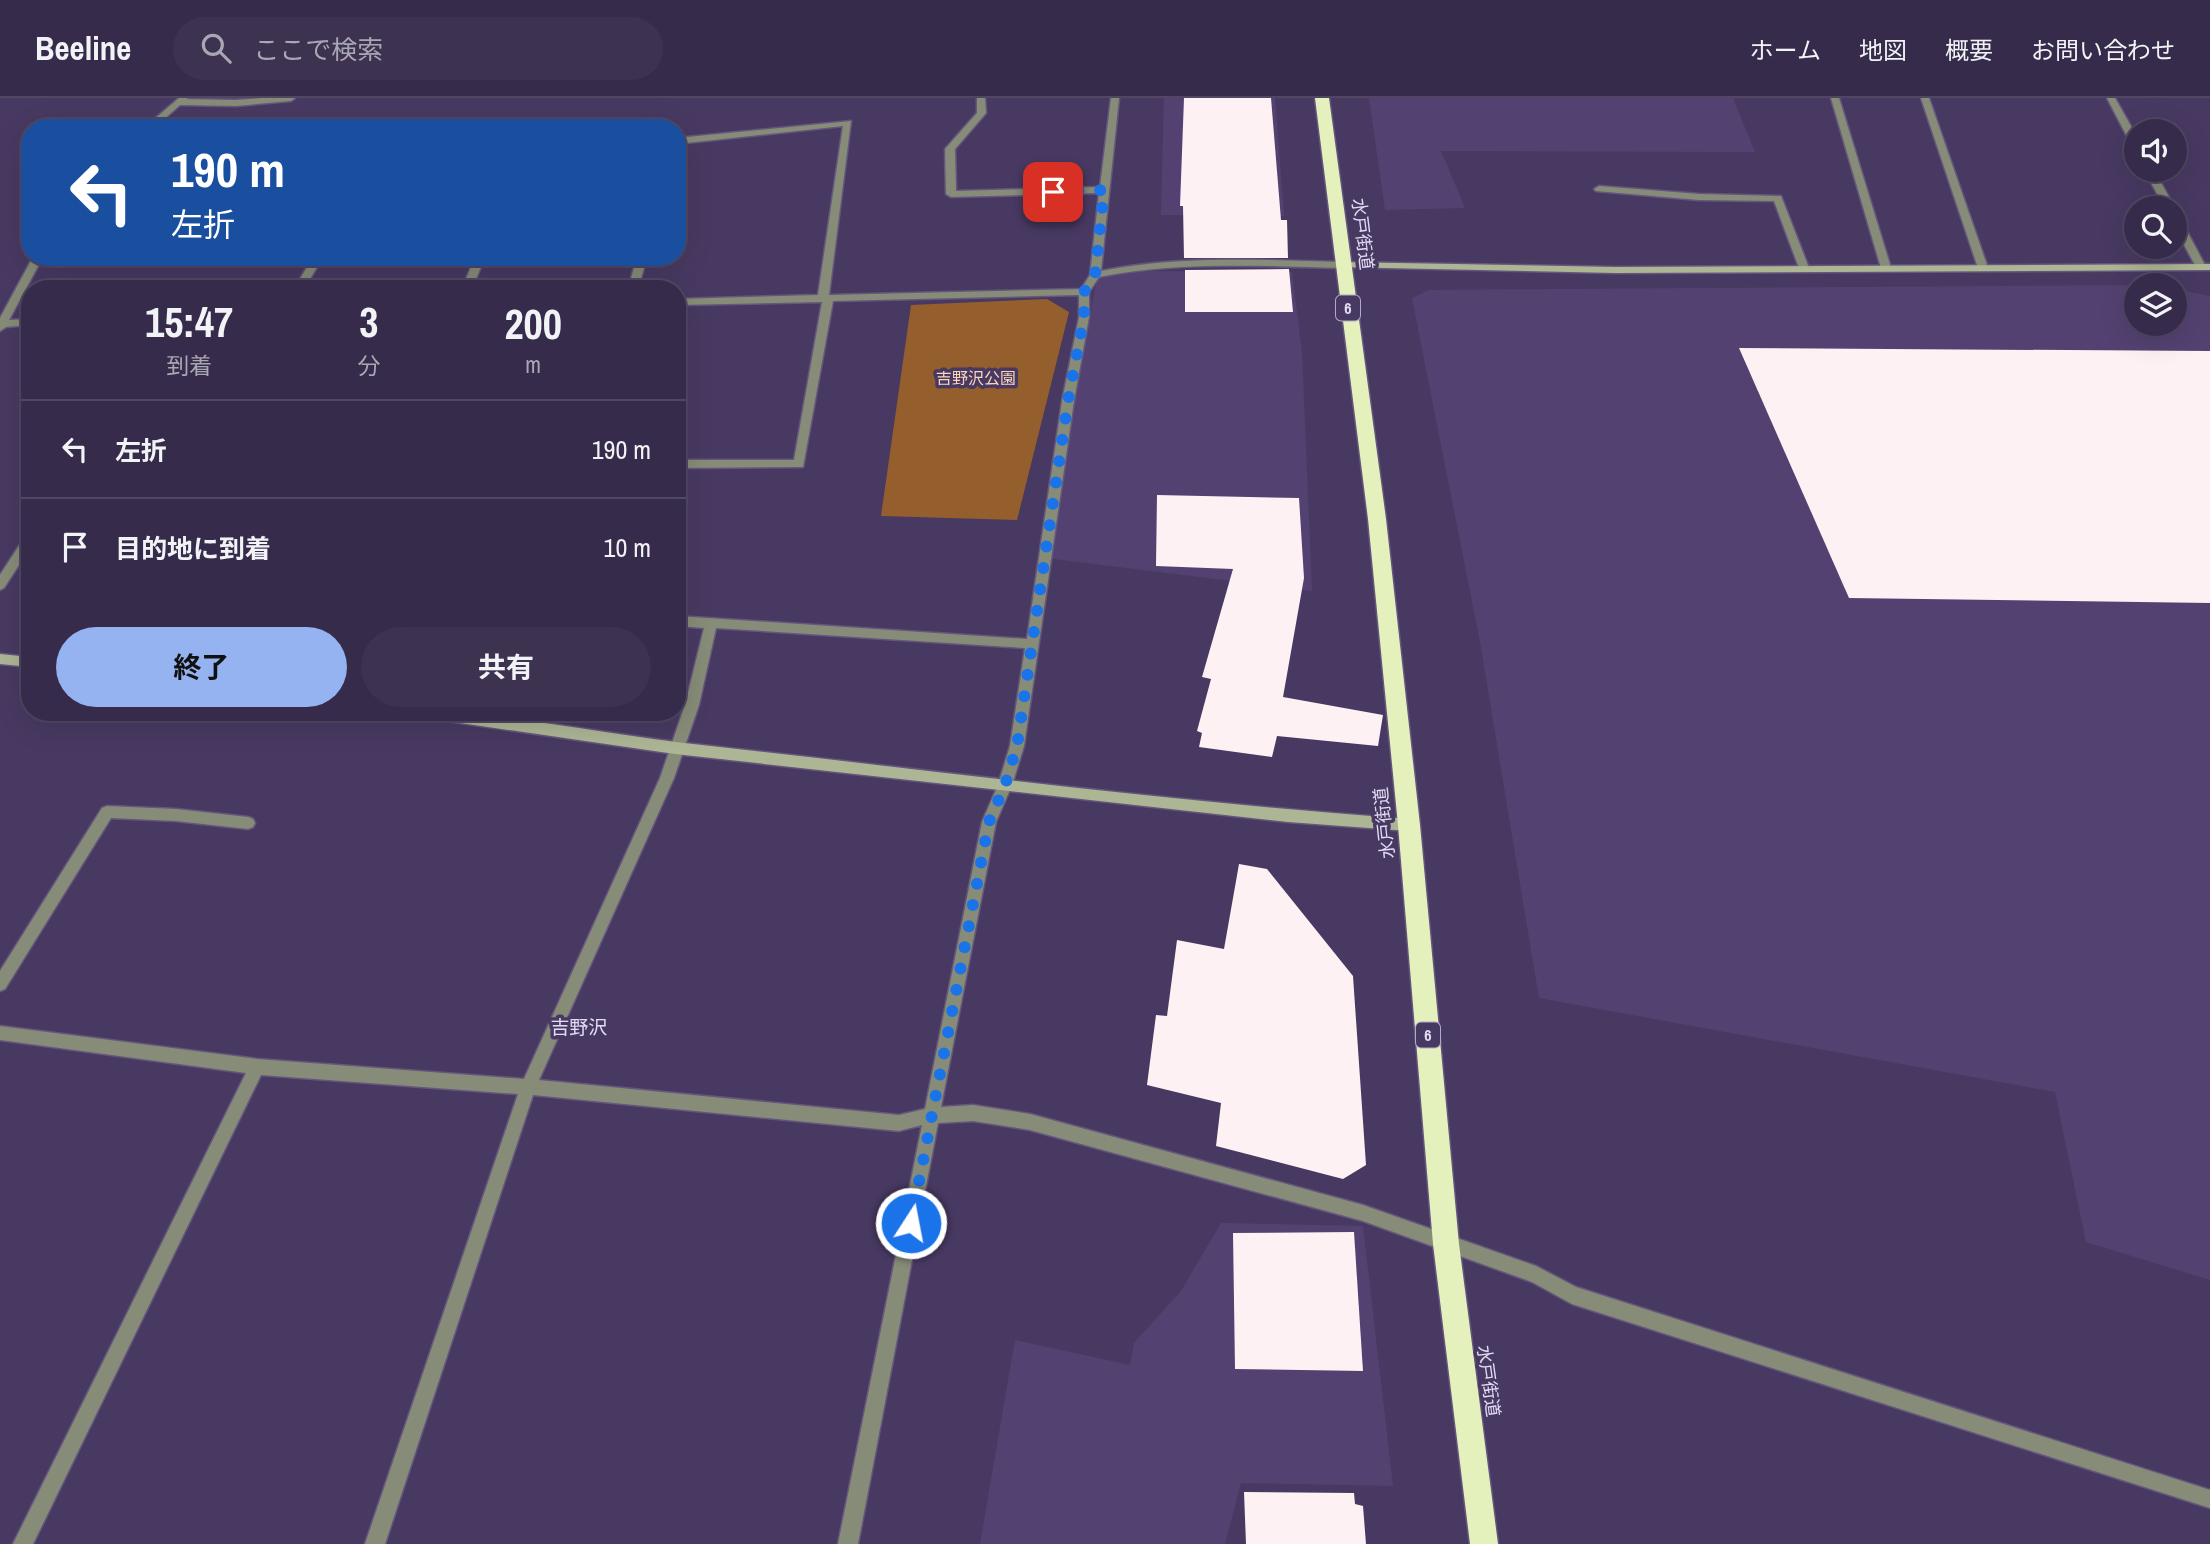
<!DOCTYPE html>
<html lang="ja">
<head>
<meta charset="utf-8">
<style>
  :root { --surface:#362b4a; --page:#3d3351; --text:#f1f3f6; --muted:#aaa7b5; --line:#504762; --accent:#95b2f1 }
  body { margin:0; font-family:"Archivo Narrow","Noto Sans JP",sans-serif; background:var(--page); color:var(--text); height:100vh; display:flex; flex-direction:column; font-size:26px; white-space:nowrap }
  * { box-sizing:border-box; margin:0 }
  p { font-size:23px; color:var(--muted) }
  .icon { flex:none; width:38px; height:38px; fill:none; stroke:currentColor; stroke-width:2; stroke-linecap:round; stroke-linejoin:round }
  .map { position:relative; flex:1; overflow:hidden }
  .panel { position:absolute; left:21px; top:182px; width:665px; height:441px; display:flex; flex-direction:column; background:var(--surface); border-radius:28px; box-shadow:0 7px 28px #0002,0 0 0 2px var(--line) }
  .panel>* { flex:none }
  .top-card { position:absolute; left:21px; top:21px; width:665px; height:147px; border-radius:28px; box-shadow:0 7px 28px #0002,0 0 0 2px var(--line); background:#1a4fa0; color:#fff; overflow:hidden }
  .buttons { position:absolute; left:2124px; top:21px; display:grid; gap:14px }
  .buttons a { display:grid; place-items:center; width:63px; height:63px; border-radius:50%; background:var(--surface); box-shadow:0 7px 28px #0002,0 0 0 2px var(--line); font-size:35px }
  .pin { position:absolute; display:grid; place-items:center; width:60px; height:60px; color:#fff; margin:-30px; border-radius:14px; box-shadow:0 4px 10px #0006 }
  .me { position:absolute; width:77px; margin:-38px; rotate:11deg; stroke-linejoin:round; filter:drop-shadow(0 0 5px #0008) }
  .turn { display:flex; align-items:center; gap:24px; height:147px; padding:0 35px; font-size:32px }
  .turn .icon { width:91px; height:91px; stroke-width:2.5 }
  .turn b { display:block; font-size:49px; line-height:60px }
  .eta { display:flex; justify-content:space-evenly; align-items:center; height:119px; text-align:center }
  .eta b { font-size:42px; font-weight:700; line-height:49px }
  .cta { display:flex; gap:14px; margin-top:auto; padding:14px 35px }
  .cta a { flex:1; height:80px; border-radius:42px; background:var(--accent); color:#111; font-size:28px; font-weight:700; line-height:80px; text-align:center }
  .cta a+a { background:var(--page); color:var(--text) }
  ul { padding:0; list-style:none }
  li { display:flex; align-items:center; gap:21px; height:98px; padding:0 35px; border-top:2px solid var(--line) }
  li div { flex:1 }
  li b { display:block; font-size:26px }
  li em { font-style:normal }
  header { display:flex; align-items:center; gap:42px; box-sizing:border-box; height:98px; padding:0 35px; background:var(--surface); border-bottom:2px solid var(--line) }
  header strong { font-size:33px }
  nav { display:flex; gap:38px; margin-inline-start:auto; font-size:24px }
  .search { width:490px; height:63px; background:var(--page); display:flex; align-items:center; gap:18px; box-sizing:border-box; padding:0 24px; border-radius:38px; color:var(--muted); font-size:26px }
  .map>svg:first-child { display:block }
  .built { fill:#534271 }
  .green { fill:#955e2d }
  .building { fill:#fdf1f4 }
  .lines { fill:none; stroke-linecap:round; stroke-linejoin:round }
  .lane-casing { stroke:#64567c; stroke-width:3 }
  .street-casing { stroke:#64567c; stroke-width:3 }
  .secondary-casing { stroke:#64567c; stroke-width:3 }
  .highway-casing { stroke:#64567c; stroke-width:3 }
  .lane { fill:#868c77; fill-rule:evenodd }
  .street { fill:#868c77; fill-rule:evenodd }
  .secondary { fill:#acb594; fill-rule:evenodd }
  .highway { fill:#e4f1bd; fill-rule:evenodd }
  .route { stroke:#1a73e8; stroke-width:12; stroke-dasharray:0 21.6 }
  .labels { text-anchor:middle; dominant-baseline:central; stroke-width:7; stroke-linejoin:round; paint-order:stroke }
  .shield { fill:#483962; stroke:#b4aac8; stroke-width:2 }
  .shield-label { font-size:16px; font-weight:bold; fill:#e2dbf4 }
  .far-park-label { font-size:16px; fill:#fad5b8; stroke:#483962 }
  .street-label { font-size:18px; fill:#e2dbf4; stroke:#483962 }
  .neighbourhood-label { font-size:19px; fill:#e2dbf4; stroke:#483962 }
</style>
</head>
<body>
<header>
<strong>Beeline</strong>
<div class="search"><svg class="icon" aria-label="search" viewBox="0 0 24 24"><circle cx="10" cy="10" r="6"/><path d="M15 15l6 6"/></svg>ここで検索</div>
<nav><a>ホーム</a><a>地図</a><a>概要</a><a>お問い合わせ</a></nav>
</header>
<div class="map">
<svg width="2210" height="1446" viewBox="0 0 2210 1446">
  <rect width="100%" height="100%" fill="#483962"/>
  <g class="built">
    <path d="M1164,0h111l9,118 -123,-1z"/>
    <path d="M1369,0h364l22,54 -314,-1 24,57 -80,2z"/>
    <path d="M1128,173l164,1 10,81 10,238 -266,-33 51,-280z"/>
    <path d="M2137,187v39h38v-35l35,7v984l-124,-38 -31,-150 -516,-94 -59,-356 -68,-344 17,-8 728,-5h2z"/>
    <path d="M1221,1125l142,3 30,260 -152,-3 -16,61h-245l35,-204 115,25 4,-22 47,-52z"/>
  </g>
  <path class="green" d="M1047,201l22,13 -52,208 -136,-4 30,-211z"/>
  <g class="building">
    <path d="M1184,0h87l10,122h6l1,38h-104l-1,-52h-3z"/>
    <path d="M1289,171l4,43h-108v-42z"/>
    <path d="M1739,250l471,3v252l-361,-5z"/>
    <path d="M1157,397l142,3 5,80 -21,119 100,18 -5,31 -101,-10 -5,21 -73,-10 3,-14 -5,-2 14,-52 -9,-2 31,-108 -77,-3z"/>
    <path d="M1239,766l28,5 86,107 13,189 -23,14 -127,-33 5,-43 -74,-18 9,-70 11,1 10,-76 47,9z"/>
    <path d="M1354,1134l9,139 -128,-2 -2,-136z"/>
    <path d="M1244,1394l110,1 1,11 8,2 3,38h-120z"/>
  </g>
  <g class="lines">
    <defs>
      <g id="lane">
        <path d="M262,0h33l-4,3 -55,5 -56,-1 -4,-3 4,-3 56,1z"/>
        <path d="M107,708l69,3 72,8 5,2 2,4 -2,4 -5,2 -72,-8 -65,-3 -106,171 -5,2v-20l102,-163z"/>
      </g>
      <g id="street">
        <path d="M179,0h9l-34,30h-10z"/>
        <path d="M977,0h8l1,15 -31,36 1,42 144,-4 11,-89h8l-18,173c79,-16 160,-11 241,-9l5,3 -5,3c-82,-2 -163,-7 -243,9l-10,15v25l-15,84 -50,345 -12,39 -16,37 -55,285 32,-2 57,9 333,91 173,61 40,21 634,203v18l-638,-204 -40,-22 -169,-61 -333,-91 -57,-9 -35,2 -80,421h-20l84,-419 -23,6 -366,-36 -148,449h-20l153,-450 -257,-19 -228,469h-20l233,-471 -246,-33v-14l257,33 267,20 136,-301 25,-73 19,-77 -27,-2v-10l350,23 35,-238 17,-84v-22l-246,6 -30,166 -126,1v-8h117l28,-158 -145,3v-6l141,-4 25,-169 -166,18v-6l174,-17 -22,174 252,-6 9,-14 9,-82 -148,4 -5,-3 -1,-45 32,-36zM716,530l309,20 -15,98 -12,39 -16,37 -57,287 -26,6 -360,-35 135,-302 25,-73z"/>
        <path d="M1831,0h8l52,170 -1,2 -9,-2z"/>
        <path d="M1921,0h8l59,170 -1,2 -9,-2z"/>
        <path d="M2107,0h8l22,39v12l-5,-3z"/>
        <path d="M2144,72h10l21,38h-10z"/>
        <path d="M1599,88l100,8 82,2 28,72 -5,3 -5,-3 -25,-67 -75,-1 -103,-9 -2,-2z"/>
        <path d="M2175,117l5,3 26,49 -1,2 -9,-2 -21,-39z"/>
        <path d="M33,159h10l-34,63 21,-1v6l-24,2 -6,4v-13z"/>
        <path d="M313,159h10l-19,32h-10z"/>
        <path d="M475,159h10l-13,32h-10z"/>
        <path d="M637,159h10l-9,32h-10z"/>
        <path d="M30,436v14l-26,40 -4,2v-15l26,-40z"/>
      </g>
      <g id="secondary">
        <path d="M1342,164l274,5 594,-3v6l-594,3 -278,-6 -1,-2z"/>
        <path d="M0,556l30,3v10l-30,-3z"/>
        <path d="M413,614c96,0 193,23 289,33 235,26 471,57 707,74l5,2 2,4 -2,4 -5,2 -121,-9 -613,-68 -256,-37z"/>
      </g>
      <path id="highway" d="M1315,0h14l57,421 34,306 39,419 39,300h-28l-37,-300 -35,-419 -30,-306z"/>
    </defs>
    <use href="#lane" class="lane-casing"/>
    <use href="#street" class="street-casing"/>
    <use href="#secondary" class="secondary-casing"/>
    <use href="#highway" class="highway-casing"/>
    <use href="#lane" class="lane"/>
    <use href="#street" class="street"/>
    <use href="#secondary" class="secondary"/>
    <use href="#highway" class="highway"/>
  </g>
  <g class="lines">
    <path class="route" d="M911,1125l78,-401 16,-37 12,-39 51,-345 16,-84v-25l11,-17 9,-85 -51,2"/>
  </g>
  <g class="labels">
    <g class="shield">
      <rect x="1336" y="197.5" width="24" height="25" rx="5"/>
      <rect x="1416" y="924.5" width="24" height="25" rx="5"/>
    </g>
    <g class="shield-label">
      <text x="1348" y="210">6</text>
      <text x="1428" y="937">6</text>
    </g>
    <g class="far-park-label">
      <text x="976" y="280">吉野沢公園</text>
    </g>
    <g class="street-label">
      <text transform="translate(1363 136) rotate(83)">水戸街道</text>
      <text transform="translate(1384 725) rotate(-96)">水戸街道</text>
      <text transform="translate(1489 1283) rotate(82)">水戸街道</text>
    </g>
    <g class="neighbourhood-label">
      <text x="579" y="929">吉野沢</text>
    </g>
  </g>
</svg>
<div class="buttons">
<a><svg class="icon" aria-label="sound" viewBox="0 0 24 24"><path d="M4 9h4l5-4v14l-5-4H4zM17 9q2 3 0 6"/></svg></a>
<a><svg class="icon" aria-label="search" viewBox="0 0 24 24"><circle cx="10" cy="10" r="6"/><path d="M15 15l6 6"/></svg></a>
<a><svg class="icon" aria-label="layers" viewBox="0 0 24 24"><path d="M12 4l9 5-9 5-9-5zM3 14l9 5 9-5"/></svg></a>
</div>
<div class="pin" style="left:1053px;top:94px;background:#d93025"><svg class="icon" aria-label="arrive" viewBox="0 0 24 24"><path d="M6 21V4h12l-3 4 3 4H6"/></svg></div>
<svg class="me" style="left:911px;top:1125px" viewBox="-20 -20 40 40"><circle r="17" fill="#1a73e8" stroke="#fff" stroke-width="3"/><path d="M0-11L8 9 0 5-8 9z" fill="#fff"/></svg>
<div class="top-card">
<div class="turn"><svg class="icon" aria-label="left" viewBox="0 0 24 24"><path d="M17 20v-9H6M10 6l-5 5 5 5"/></svg><div><b>190 m</b>左折</div></div>
</div>
<section class="panel">
<div class="eta">
<div><b>15:47</b><p>到着</p></div>
<div><b>3</b><p>分</p></div>
<div><b>200</b><p>m</p></div>
</div>
<ul>
<li><svg class="icon" aria-label="left" viewBox="0 0 24 24"><path d="M17 20v-9H6M10 6l-5 5 5 5"/></svg><div><b>左折</b></div><em>190 m</em></li>
<li><svg class="icon" aria-label="arrive" viewBox="0 0 24 24"><path d="M6 21V4h12l-3 4 3 4H6"/></svg><div><b>目的地に到着</b></div><em>10 m</em></li>
</ul>
<div class="cta"><a>終了</a><a>共有</a></div>
</section>
</div>
</body>
</html>
